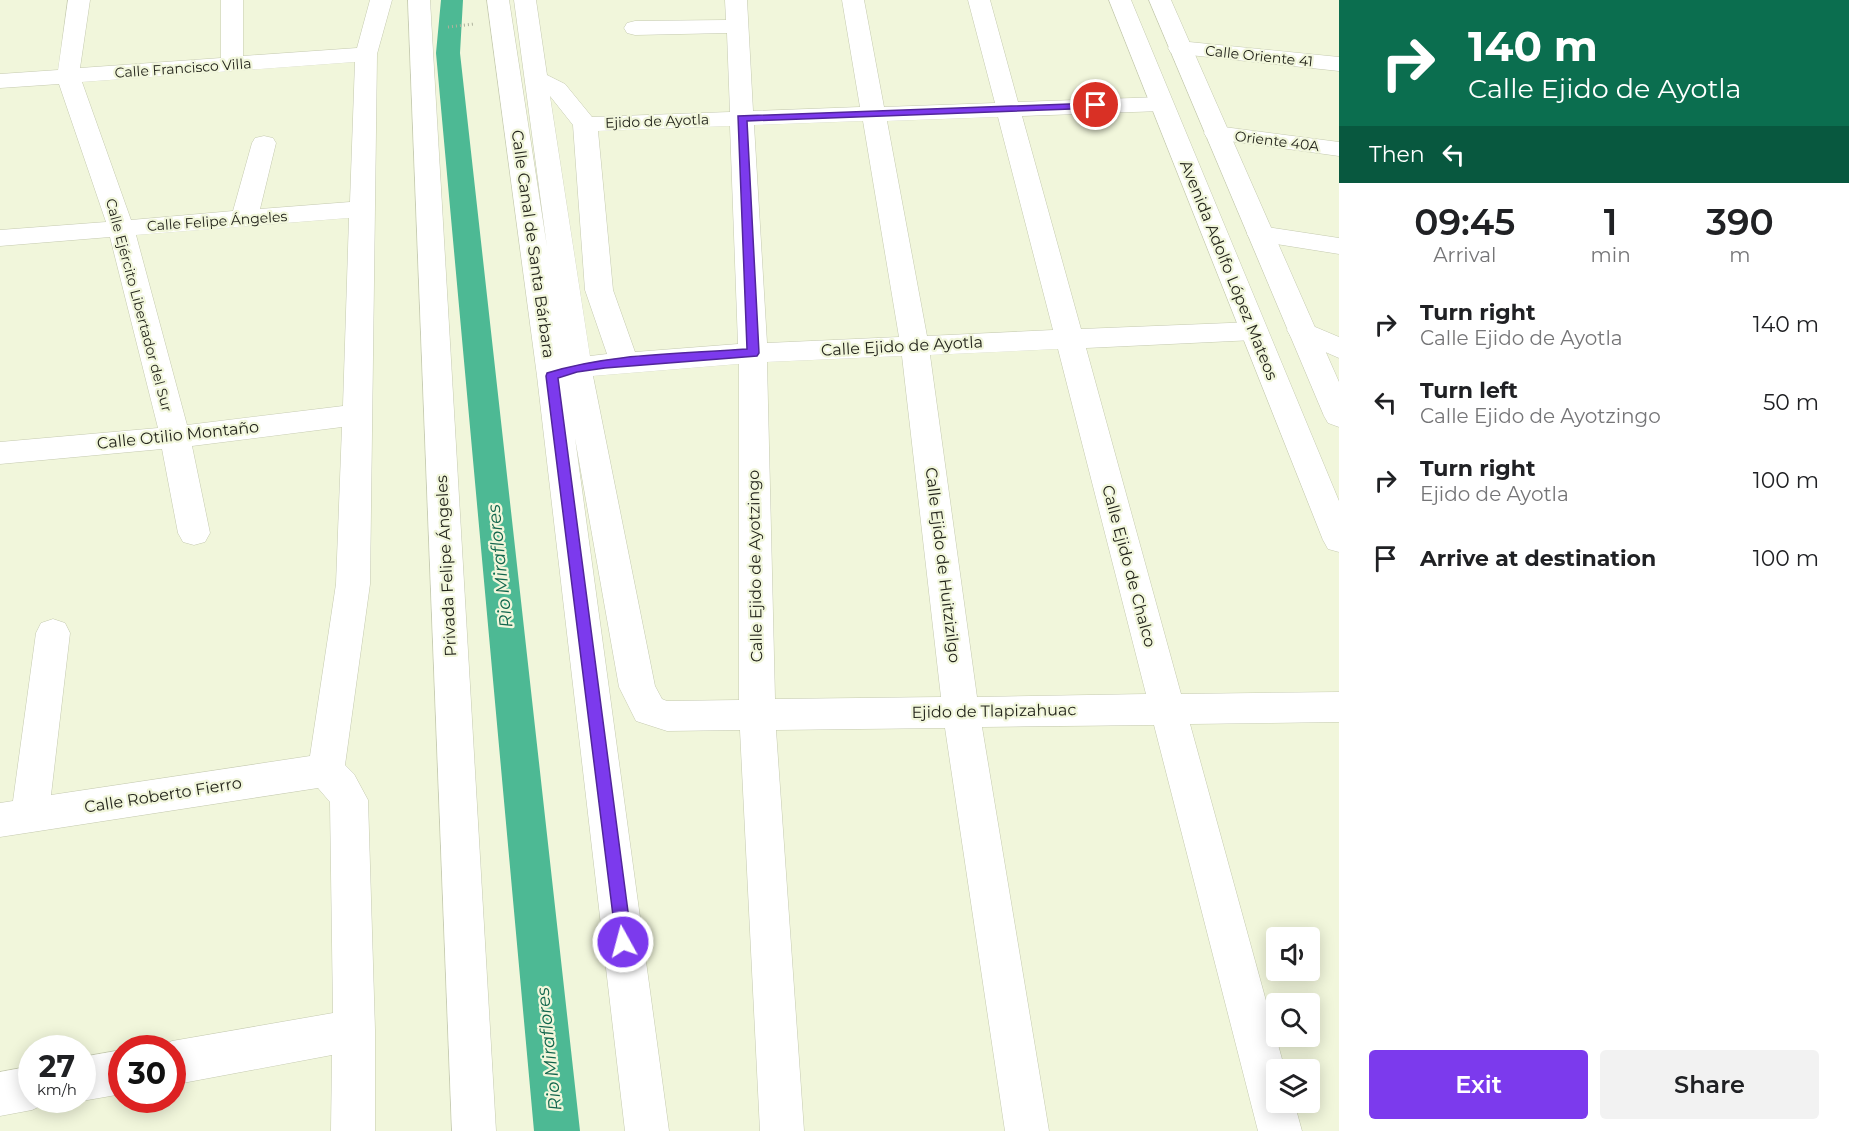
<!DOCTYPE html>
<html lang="en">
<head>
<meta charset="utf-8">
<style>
  :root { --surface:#fff; --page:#f2f2f2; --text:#202124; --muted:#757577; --accent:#7c3aed }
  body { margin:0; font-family:Montserrat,sans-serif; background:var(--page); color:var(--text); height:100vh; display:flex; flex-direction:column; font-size:22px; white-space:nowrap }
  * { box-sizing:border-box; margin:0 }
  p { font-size:20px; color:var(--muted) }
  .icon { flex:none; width:33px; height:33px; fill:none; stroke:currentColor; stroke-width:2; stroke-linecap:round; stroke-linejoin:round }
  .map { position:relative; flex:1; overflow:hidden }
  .drawer { display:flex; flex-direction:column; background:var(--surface); width:510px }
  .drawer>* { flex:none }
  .guide { background:#0b6e4f; color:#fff; overflow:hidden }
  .fabs { position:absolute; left:1266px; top:927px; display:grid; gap:12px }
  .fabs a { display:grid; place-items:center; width:54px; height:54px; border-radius:6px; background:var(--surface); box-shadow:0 3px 15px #0003; font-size:30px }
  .speed { position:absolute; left:18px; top:1035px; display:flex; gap:12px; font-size:30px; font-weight:700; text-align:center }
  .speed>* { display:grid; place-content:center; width:78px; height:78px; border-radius:50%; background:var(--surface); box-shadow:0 3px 15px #0003; line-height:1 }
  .speed small { font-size:15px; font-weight:400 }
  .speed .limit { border:9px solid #d22; background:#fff; color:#111 }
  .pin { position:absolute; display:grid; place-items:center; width:51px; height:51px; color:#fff; margin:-26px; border:3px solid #fff; border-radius:50%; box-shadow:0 2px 6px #0007 }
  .me { position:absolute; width:66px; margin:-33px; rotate:353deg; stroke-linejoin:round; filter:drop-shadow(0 0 4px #0008) }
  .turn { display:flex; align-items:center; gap:21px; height:126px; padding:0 30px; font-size:27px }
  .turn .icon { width:78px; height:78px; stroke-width:2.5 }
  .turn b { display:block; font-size:42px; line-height:51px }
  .then { display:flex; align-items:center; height:57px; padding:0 30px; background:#0003; gap:12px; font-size:22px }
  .eta { display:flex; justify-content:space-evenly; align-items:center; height:102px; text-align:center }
  .eta b { font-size:36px; font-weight:600; line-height:42px }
  .cta { display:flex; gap:12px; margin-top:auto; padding:12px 30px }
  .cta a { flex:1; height:69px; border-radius:6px; background:var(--accent); color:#fff; font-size:24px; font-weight:600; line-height:69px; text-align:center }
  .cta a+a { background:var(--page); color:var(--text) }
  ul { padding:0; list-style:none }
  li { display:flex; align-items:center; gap:18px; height:78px; padding:0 30px }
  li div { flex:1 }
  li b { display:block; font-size:22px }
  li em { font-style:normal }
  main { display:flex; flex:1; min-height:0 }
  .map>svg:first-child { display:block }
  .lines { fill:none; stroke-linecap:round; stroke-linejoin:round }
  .canal { fill:#4db994; fill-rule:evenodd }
  .minor-casing { stroke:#c5cab0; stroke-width:1 }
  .secondary-casing { stroke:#c5cab0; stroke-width:1 }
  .path { stroke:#aeb29d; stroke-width:3; stroke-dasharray:1 3; stroke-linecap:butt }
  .minor { fill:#fff; fill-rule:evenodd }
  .secondary { fill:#fff; fill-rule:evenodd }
  .route { fill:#7c3aed; stroke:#51269a; stroke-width:1.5 }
  .labels { text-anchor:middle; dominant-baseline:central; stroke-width:4.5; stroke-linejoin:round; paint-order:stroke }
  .far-street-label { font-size:14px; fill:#24251c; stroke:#f1f6db }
  .street-label { font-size:16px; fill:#24251c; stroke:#f1f6db }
  .water-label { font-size:18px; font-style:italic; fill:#11654c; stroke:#f1f6db }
</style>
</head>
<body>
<main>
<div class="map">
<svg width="1339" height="1131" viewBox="0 0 1339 1131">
  <rect width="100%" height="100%" fill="#f1f6db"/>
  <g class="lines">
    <path class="canal" d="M441,0h22l-3,53 120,1078h-46l-98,-1078z"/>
    <defs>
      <g id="minor">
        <path d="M68,0h22l-10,68 141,-10v-58h22v56l114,-8 13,-48h22l-15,54 -7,530 -25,181 9,9 14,26 7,230v101h-44l1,-76 -160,30v-37h-16l16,-7 161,-28 -3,-211 -12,-14 -318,49v-34l13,-2 23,-168 5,-10 12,-4 12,4 5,10 -19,162 259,-39 26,-172 6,-157 -150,19 18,87 -5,9 -11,3 -11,-3 -5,-9 -16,-84 -162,15v-22l158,-14 -48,-191 -110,9v-16l106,-8 -47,-138 -59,4v-14l58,-4zM355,62l-5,140 -90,7 16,-66 -3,-5 -9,-2 -9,2 -3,5 -19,68 -102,9 -49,-138zM349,218l-6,188 -156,19 -51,-190z"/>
        <path d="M408,0h22l66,1131h-44z"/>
        <path d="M487,0h22l38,247 -33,-247h22l11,75 18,9 27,33 138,-5 -3,-79 -92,2 -8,-2 -3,-5 3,-5 8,-2 91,-1 -1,-20h22l6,111 107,-4 -18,-107h22l20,107 111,-4 -27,-103h22l28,102 143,-5 8,2 4,5 -4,5 -8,2 -139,5 59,213 173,-7 10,2 4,7 -4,7 -10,2 -168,8 95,346 158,-2v30l-149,2 95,346h-9v32h18l8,29h-44l-104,-406 -172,2 67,404h-44l-60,-403 -169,2 28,401h-44l-20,-401 -73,1 -31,-10 -17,-34 -44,-249 94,693h-44l-88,-755zM550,96l23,29 12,165 22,64 -17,2zM998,117l55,213 -126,6 -40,-215zM863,121l36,216 -132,6 -13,-218zM730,126l8,218 -103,8 -22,-62 -15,-159zM1058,349l88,345 -169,3 -47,-342zM902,356l39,341 -166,2 -8,-337zM739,364v336l-72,1 -5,-2 -7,-13 -62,-310z"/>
        <path d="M1179,41l160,16v14l-168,-18 -3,-5 3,-5z"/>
        <path d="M1216,126l123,16v14l-132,-18 -3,-5 3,-5z"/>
        <path d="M1260,226l79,12v16l-88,-14 -4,-6 4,-6z"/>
        <path d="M1301,321l38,16v21l-48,-21 -4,-7 4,-7z"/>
        <path d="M122,1050v44l-40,7 -3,-1h3v-43z"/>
        <path d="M32,1066v34h17l-2,3 -15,7 -32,6v-44z"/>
      </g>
      <g id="secondary">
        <path d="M1109,0h22l208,501v51l-11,-3 -5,-9z"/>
        <path d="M1149,0h22l168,382v45l-11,-4 -4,-7z"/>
      </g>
    </defs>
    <use href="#minor" class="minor-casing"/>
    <use href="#secondary" class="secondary-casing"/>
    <path class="path" d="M448,27l26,-3"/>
    <use href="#minor" class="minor"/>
    <use href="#secondary" class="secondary"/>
  </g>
  <path class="route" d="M1096,103h3v5l-352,13 12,232 -2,3 -152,12 -28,4 -19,6 74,564 -3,6 -6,2 -6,-2 -71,-572 1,-3c64,-20 134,-19 200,-24l-9,-233z"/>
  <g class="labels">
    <g class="far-street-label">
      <text transform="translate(1259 56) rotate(6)">Calle Oriente 41</text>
      <text transform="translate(183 68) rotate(-4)">Calle Francisco Villa</text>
      <text transform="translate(657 121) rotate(-2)">Ejido de Ayotla</text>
      <text transform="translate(1277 141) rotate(7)">Oriente 40A</text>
      <text transform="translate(217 221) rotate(-4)">Calle Felipe Ángeles</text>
      <text transform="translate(139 305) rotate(75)">Calle Ejército Libertador del Sur</text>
    </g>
    <g class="street-label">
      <text transform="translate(533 244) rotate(82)">Calle Canal de Santa Bárbara</text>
      <text transform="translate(1229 270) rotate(68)">Avenida Adolfo López Mateos</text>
      <text transform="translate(902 346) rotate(-3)">Calle Ejido de Ayotla</text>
      <text transform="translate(178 435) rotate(-6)">Calle Otilio Montaño</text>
      <text transform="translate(943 565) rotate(83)">Calle Ejido de Huitzizilgo</text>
      <text transform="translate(446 566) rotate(-93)">Privada Felipe Ángeles</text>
      <text transform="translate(755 566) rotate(-91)">Calle Ejido de Ayotzingo</text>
      <text transform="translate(1129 566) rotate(75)">Calle Ejido de Chalco</text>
      <text transform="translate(994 711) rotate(-1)">Ejido de Tlapizahuac</text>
      <text transform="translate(163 795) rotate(-9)">Calle Roberto Fierro</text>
    </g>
    <g class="water-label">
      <text transform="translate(500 566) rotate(-96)">Rio Miraflores</text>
      <text transform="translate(549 1049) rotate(-96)">Rio Miraflores</text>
    </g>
  </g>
</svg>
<div class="fabs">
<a><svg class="icon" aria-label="sound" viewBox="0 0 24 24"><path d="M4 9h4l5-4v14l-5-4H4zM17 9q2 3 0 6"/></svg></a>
<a><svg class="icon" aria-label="search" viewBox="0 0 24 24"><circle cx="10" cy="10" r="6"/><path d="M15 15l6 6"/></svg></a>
<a><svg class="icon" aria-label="layers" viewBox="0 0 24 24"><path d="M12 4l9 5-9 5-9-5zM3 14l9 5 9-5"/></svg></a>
</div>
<div class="speed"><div>27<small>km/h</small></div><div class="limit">30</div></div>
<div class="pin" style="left:1096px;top:105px;background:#d93025"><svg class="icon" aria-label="arrive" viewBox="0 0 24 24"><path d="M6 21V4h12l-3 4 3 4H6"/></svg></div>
<svg class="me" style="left:623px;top:942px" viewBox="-20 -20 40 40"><circle r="17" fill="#7c3aed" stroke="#fff" stroke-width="3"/><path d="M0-11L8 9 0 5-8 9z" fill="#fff"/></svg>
</div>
<section class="drawer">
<div class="guide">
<div class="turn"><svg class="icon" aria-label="right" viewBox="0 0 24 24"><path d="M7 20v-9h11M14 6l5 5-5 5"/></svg><div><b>140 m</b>Calle Ejido de Ayotla</div></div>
<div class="then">Then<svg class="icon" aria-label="left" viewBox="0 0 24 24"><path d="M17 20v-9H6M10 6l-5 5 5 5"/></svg></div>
</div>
<div class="eta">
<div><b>09:45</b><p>Arrival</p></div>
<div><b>1</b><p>min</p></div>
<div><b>390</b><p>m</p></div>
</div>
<ul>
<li><svg class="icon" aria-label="right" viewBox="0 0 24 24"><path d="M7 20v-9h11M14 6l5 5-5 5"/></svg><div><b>Turn right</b><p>Calle Ejido de Ayotla</p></div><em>140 m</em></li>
<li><svg class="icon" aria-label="left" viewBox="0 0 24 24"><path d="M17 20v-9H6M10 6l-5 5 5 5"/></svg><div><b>Turn left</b><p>Calle Ejido de Ayotzingo</p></div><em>50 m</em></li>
<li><svg class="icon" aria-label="right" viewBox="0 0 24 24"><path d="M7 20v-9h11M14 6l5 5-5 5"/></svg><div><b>Turn right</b><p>Ejido de Ayotla</p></div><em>100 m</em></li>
<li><svg class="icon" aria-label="arrive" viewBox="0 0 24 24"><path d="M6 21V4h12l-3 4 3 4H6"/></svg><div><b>Arrive at destination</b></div><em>100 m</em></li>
</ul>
<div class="cta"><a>Exit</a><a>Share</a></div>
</section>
</main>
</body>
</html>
